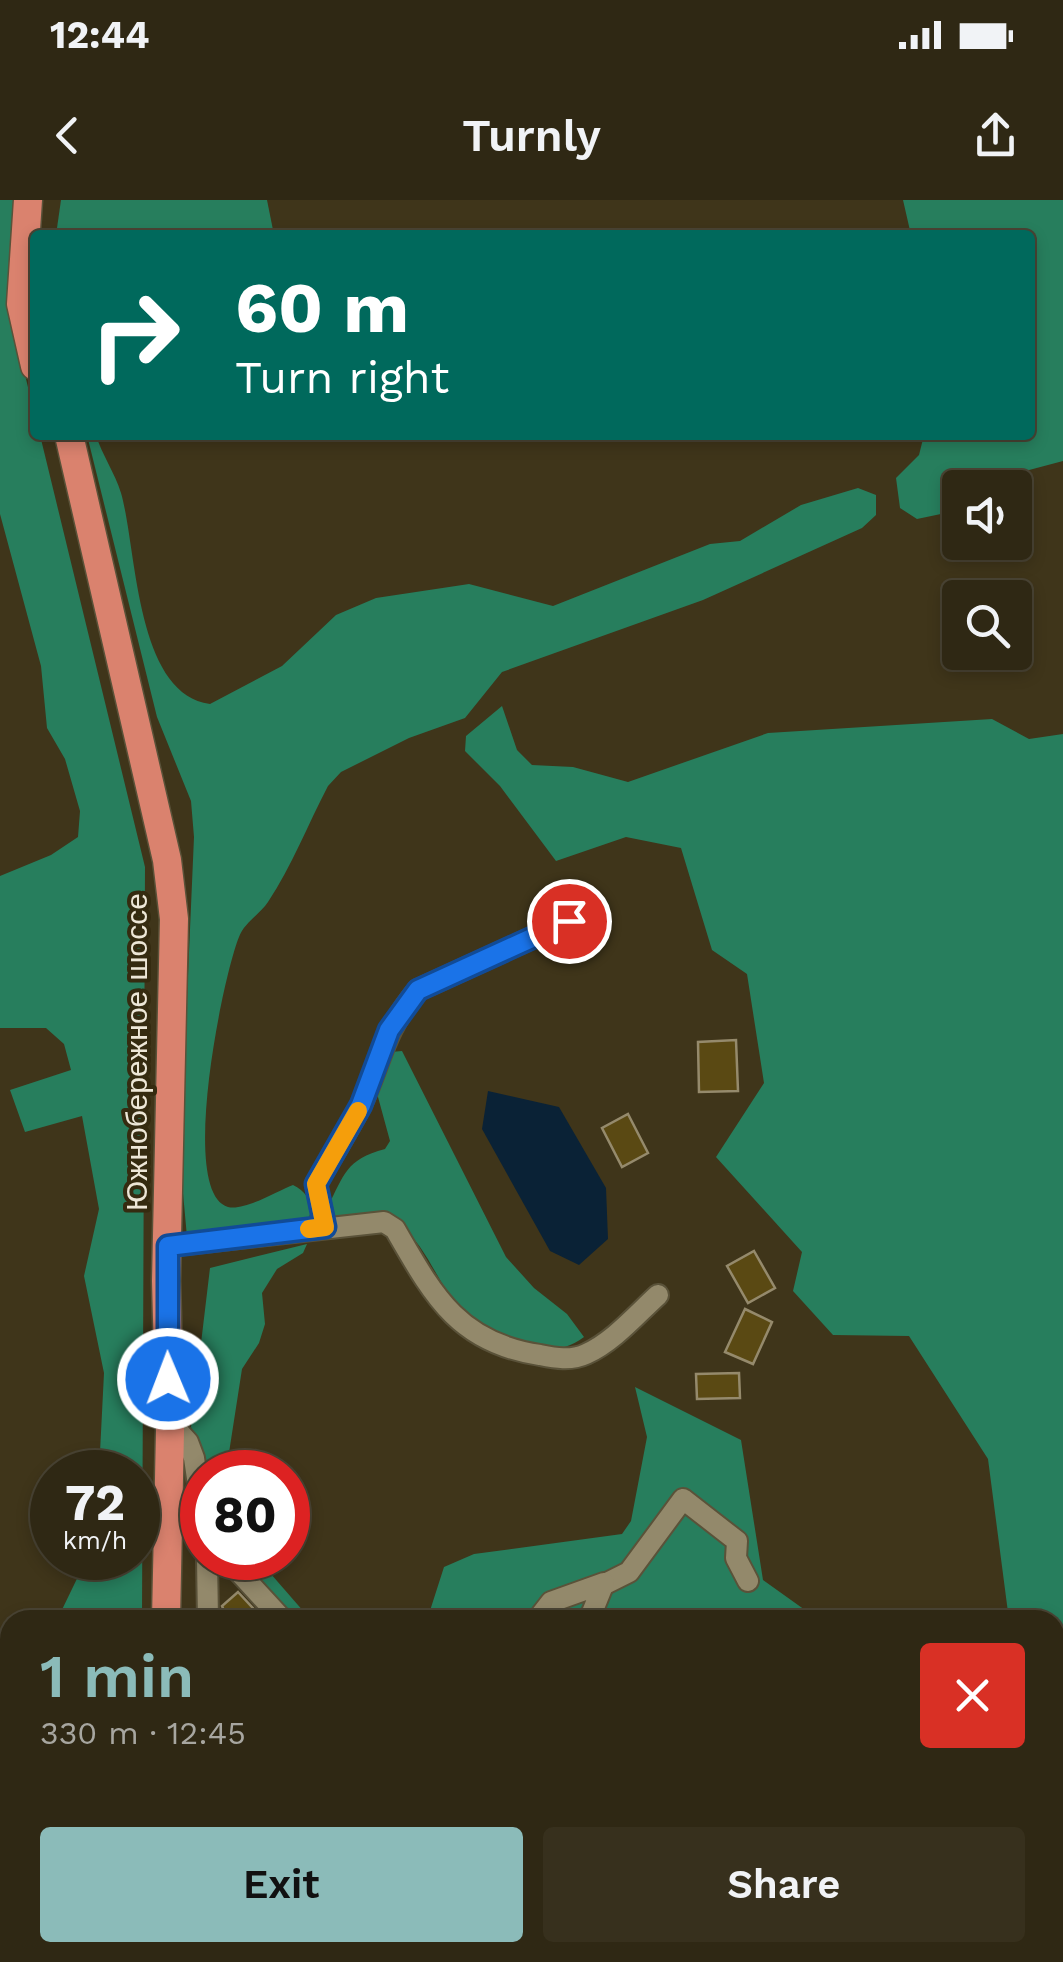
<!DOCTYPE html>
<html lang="en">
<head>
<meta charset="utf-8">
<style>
  :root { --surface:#2f2814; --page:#37301d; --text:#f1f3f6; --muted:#a7a6a0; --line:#4a4434; --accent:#8bbbb9 }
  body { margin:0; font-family:"Work Sans",sans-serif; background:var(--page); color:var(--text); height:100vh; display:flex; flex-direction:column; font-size:38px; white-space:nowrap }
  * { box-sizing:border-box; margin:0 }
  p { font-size:32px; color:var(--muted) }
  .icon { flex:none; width:55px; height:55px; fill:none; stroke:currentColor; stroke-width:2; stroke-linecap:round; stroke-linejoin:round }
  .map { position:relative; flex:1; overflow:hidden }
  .panel { position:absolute; left:0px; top:1410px; width:1065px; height:352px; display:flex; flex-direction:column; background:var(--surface); border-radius:30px 30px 0 0; box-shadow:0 5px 15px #0003,0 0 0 2px var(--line) }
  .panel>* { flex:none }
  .banner { position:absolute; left:30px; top:30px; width:1005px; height:210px; border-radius:10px; box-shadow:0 5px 15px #0003,0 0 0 2px var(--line); background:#00695c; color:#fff; overflow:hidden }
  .fabs { position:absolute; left:942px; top:270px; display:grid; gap:20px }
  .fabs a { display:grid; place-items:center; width:90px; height:90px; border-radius:10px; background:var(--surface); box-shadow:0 5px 15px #0003,0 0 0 2px var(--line); font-size:50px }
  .speed { position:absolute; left:30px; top:1250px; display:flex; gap:20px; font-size:50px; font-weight:700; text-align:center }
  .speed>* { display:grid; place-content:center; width:130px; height:130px; border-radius:50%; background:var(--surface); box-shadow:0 5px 15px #0003,0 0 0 2px var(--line); line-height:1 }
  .speed small { font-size:25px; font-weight:400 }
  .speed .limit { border:15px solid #d22; background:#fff; color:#111 }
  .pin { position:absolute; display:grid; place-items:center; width:85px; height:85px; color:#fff; margin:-42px; border:5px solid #fff; border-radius:50%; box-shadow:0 2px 10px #0007 }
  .me { position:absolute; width:110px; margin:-55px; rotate:359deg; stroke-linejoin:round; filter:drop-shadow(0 0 8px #0008) }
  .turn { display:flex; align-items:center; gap:35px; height:210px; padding:0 40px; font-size:45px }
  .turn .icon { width:130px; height:130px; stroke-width:2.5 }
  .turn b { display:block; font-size:70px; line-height:85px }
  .round { display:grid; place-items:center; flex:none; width:105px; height:105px; border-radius:10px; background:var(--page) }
  .overview { display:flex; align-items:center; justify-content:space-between; height:170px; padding:0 40px }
  h1 { font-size:60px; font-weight:600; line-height:75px; color:var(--accent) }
  .action { display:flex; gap:20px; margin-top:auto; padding:20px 40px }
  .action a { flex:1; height:115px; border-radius:10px; background:var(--accent); color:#111; font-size:40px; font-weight:600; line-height:115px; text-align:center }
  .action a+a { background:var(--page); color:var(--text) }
  .status { display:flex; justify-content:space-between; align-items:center; height:70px; padding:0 50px; background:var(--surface); direction:ltr }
  .status svg { height:28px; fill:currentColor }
  header { display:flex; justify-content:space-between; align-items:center; height:130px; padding:0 40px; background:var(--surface); font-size:45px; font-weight:600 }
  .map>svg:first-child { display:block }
  .forest { fill:#277e5d }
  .water { fill:#0a2236 }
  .building { fill:#5a4913; stroke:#958a6c; stroke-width:2.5 }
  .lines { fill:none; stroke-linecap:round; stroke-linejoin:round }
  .minor-casing { stroke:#5a5239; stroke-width:24 }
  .highway-casing { stroke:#5a5239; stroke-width:31 }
  .minor { stroke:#93896b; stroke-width:20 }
  .highway { stroke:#da826e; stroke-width:28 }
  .route-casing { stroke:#114b97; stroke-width:25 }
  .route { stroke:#1a73e8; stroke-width:18 }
  .slow { stroke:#f59e0b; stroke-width:18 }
  .labels { text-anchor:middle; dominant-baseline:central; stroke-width:8; stroke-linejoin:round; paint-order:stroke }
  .street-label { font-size:30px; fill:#ede7d7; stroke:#352b10 }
</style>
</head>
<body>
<div class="status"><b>12:44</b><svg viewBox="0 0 49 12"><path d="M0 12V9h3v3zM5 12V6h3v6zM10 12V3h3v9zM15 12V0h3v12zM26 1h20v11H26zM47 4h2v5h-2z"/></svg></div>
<header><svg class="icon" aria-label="back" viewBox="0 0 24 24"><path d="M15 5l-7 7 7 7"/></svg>Turnly<svg class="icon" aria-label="share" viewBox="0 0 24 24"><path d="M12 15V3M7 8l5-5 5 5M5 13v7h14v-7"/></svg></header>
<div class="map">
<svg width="1063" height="1762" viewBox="0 0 1063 1762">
  <rect width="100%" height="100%" fill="#3f351a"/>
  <g class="forest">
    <path d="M0,0h27l-9,146 17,70v19h5l105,432 -3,753h-85l30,-62h51v-86h-39l5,-99 -20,-97 15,-67 -17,-93 -57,16 -15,-42 61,-20 -7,-26 -18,-16h-46v-152l51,-21 27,-18 2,-26 -15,-52 -18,-31 -6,-62 -41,-152z"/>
    <path d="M61,0h206l7,35h-218z"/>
    <path d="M903,0h160v261l-49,13 -20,13 -34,1v22l-43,9 -17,-11 -4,-30 23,-23 5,-20h106v-200h-119z"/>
    <path d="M87,235h9c6,20 19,38 25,58 16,55 14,201 89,211l72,-38 54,-51 40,-17 93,-14 84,22 157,-62 30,-3 61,-36 57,-17 18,7v20l-14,13 -159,72 -201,72 -37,46 -56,20 -68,34 -13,14c-20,38 -36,80 -60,116 -8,12 -24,21 -29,35 -16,39 -61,256 -11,270 17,4 49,-16 65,-22 15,7 20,19 16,34l-122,18 -7,-77 14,-323 -3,-36 -34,-84z"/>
    <path d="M502,506l15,44 15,15 41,2 55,15 140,-49 224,-14 37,20 34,-5v1228h-25l6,-9 11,-1 4,-28 -4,-31v-273h-46l-21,-161 -79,-123 -76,-1 -40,-44 9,-39 -86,-95 48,-74 -17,-109 -35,-24 -31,-102 -55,-11 -70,24 -56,-75 -35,-35 1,-15z"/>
    <path d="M402,851l104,206 28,31 33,26 17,23c-40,30 -92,4 -124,-29 -23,-24 -32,-61 -60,-82 -17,-14 -46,-10 -68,-10l-5,-8c18,-34 18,-48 58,-59l5,-8 -15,-55 16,-34z"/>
    <path d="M307,1044l-4,9 -26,16 -15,24 3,31 -6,19 -17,26 -16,103 -24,3 -11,-48 19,-159z"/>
    <path d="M635,1187l106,53 22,140 56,40h-392l17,-53 30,-13 148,-20 9,-13 16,-84z"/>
    <path d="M239,1358h18l54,62h-19z"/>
    <path d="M10,1497v255l113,1 -1,9h-122v-257z"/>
    <path d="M480,1753l212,-1v1l-1,9h-160l-10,-6 -10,6h-37z"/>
  </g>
  <path class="water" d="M488,891l71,16 47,81 2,51 -29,26 -29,-14 -68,-122z"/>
  <g class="building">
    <path d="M736,840l2,51 -39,1 -1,-50z"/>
    <path d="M628,914l20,39 -26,14 -20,-39z"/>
    <path d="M754,1051l21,37 -27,15 -21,-37z"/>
    <path d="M745,1109l27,13 -19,42 -28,-12z"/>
    <path d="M739,1173l1,25 -43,1 -1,-25z"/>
    <path d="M238,1392l26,28h-36l-6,-14z"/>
  </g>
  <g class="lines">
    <defs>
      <g id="minor">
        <path d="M325,1027l-9,-43c14,-25 30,-50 43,-75 23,-46 22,-75 59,-119l151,-69"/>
        <path d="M168,1046l216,-24 11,7c38,66 63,114 145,126 15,3 31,6 46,-1 27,-12 50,-39 72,-59"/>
        <path d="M170,1231h8l10,11 6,16 8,54"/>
        <path d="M207,1358l1,62"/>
        <path d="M226,1358l57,62"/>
        <path d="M603,1385l26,-13 54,-73 54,42 -1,17 12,23"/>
        <path d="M537,1420l14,-18 53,-19 -15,37"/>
        <path d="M317,1762l5,-10"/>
        <path d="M445,1762l3,-10"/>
      </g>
      <g id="highway">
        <path d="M28,0l-7,104 14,62"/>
        <path d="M69,235l98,425 7,59 -8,362 4,150 -4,189"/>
        <path d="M160,1762l1,-10"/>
      </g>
    </defs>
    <use href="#minor" class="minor-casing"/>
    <use href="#highway" class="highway-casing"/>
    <use href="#minor" class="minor"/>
    <use href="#highway" class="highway"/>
  </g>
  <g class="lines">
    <defs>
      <path id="route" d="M168,1179v-133l157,-19 -9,-43 45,-79 28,-75 29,-40 151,-69"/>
    </defs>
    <use href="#route" class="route-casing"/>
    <use href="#route" class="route"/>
    <path class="slow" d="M309,1029l16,-2 -9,-43 42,-73"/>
  </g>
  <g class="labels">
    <g class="street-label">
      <text transform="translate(136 852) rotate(-90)">Южнобережное шоссе</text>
    </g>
  </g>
</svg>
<div class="fabs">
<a><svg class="icon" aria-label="sound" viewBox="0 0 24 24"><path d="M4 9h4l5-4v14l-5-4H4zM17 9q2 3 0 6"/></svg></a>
<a><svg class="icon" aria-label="search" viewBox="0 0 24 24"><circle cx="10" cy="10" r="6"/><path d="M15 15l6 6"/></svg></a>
</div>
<div class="speed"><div>72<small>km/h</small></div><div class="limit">80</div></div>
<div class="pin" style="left:569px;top:721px;background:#d93025"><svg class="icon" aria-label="arrive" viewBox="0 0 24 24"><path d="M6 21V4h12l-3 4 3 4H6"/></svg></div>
<svg class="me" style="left:168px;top:1179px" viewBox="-20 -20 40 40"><circle r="17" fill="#1a73e8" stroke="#fff" stroke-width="3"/><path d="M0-11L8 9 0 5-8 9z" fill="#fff"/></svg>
<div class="banner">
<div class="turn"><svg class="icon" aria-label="right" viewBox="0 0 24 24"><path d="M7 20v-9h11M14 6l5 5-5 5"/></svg><div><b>60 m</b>Turn right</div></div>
</div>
<section class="panel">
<div class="overview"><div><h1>1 min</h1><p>330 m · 12:45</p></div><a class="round" style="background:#d93025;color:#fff"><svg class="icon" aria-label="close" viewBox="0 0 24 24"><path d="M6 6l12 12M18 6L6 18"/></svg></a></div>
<div class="action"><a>Exit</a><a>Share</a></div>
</section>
</div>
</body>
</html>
